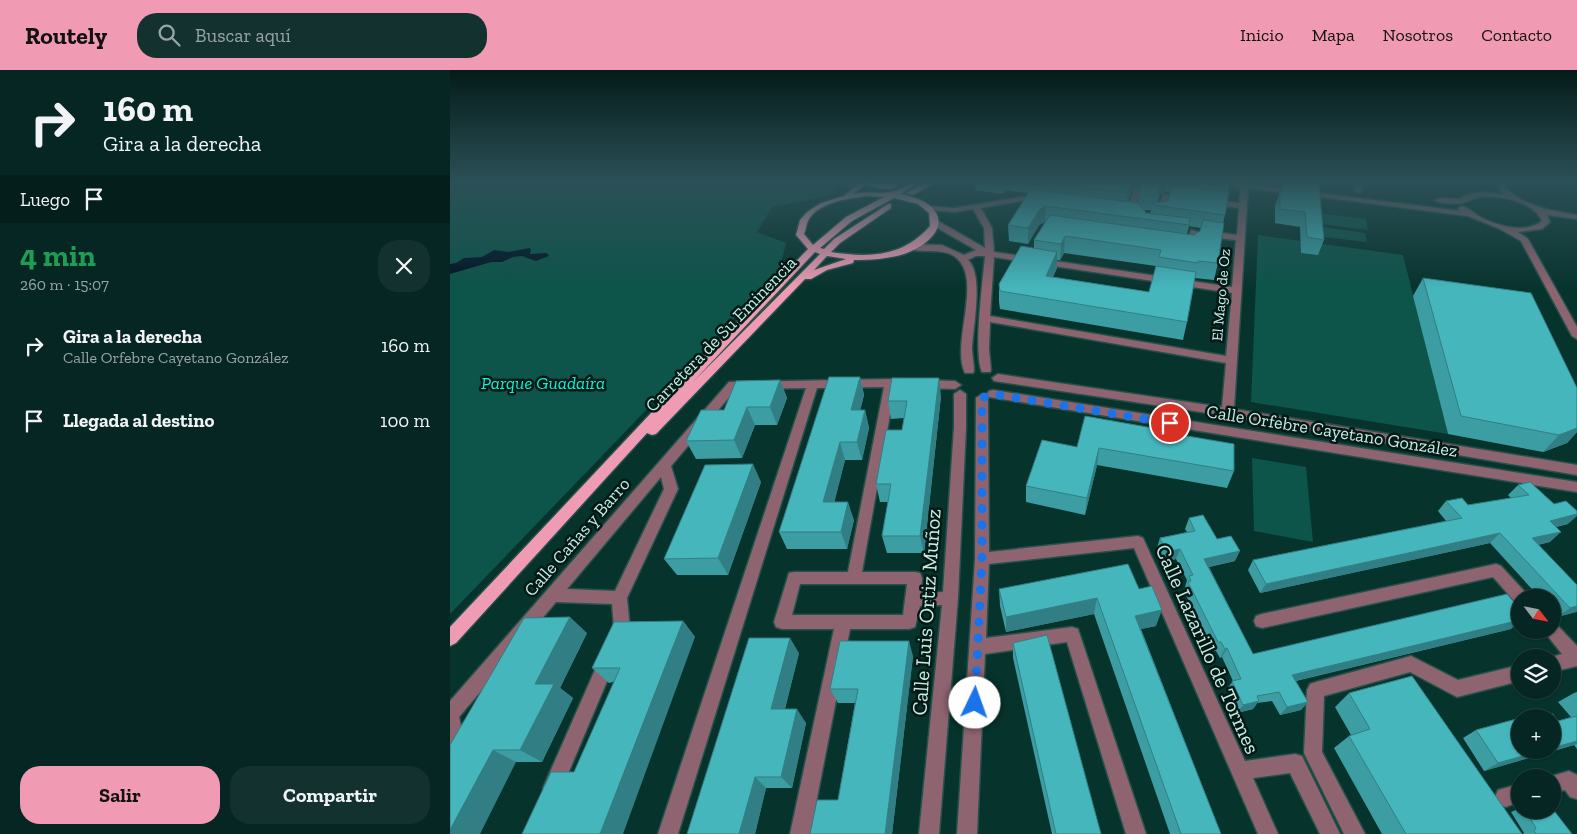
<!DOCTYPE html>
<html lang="es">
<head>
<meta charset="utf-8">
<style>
  :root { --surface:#052622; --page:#13322f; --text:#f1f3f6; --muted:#97a5a5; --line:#264340; --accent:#f19ab3 }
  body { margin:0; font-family:"Zilla Slab",serif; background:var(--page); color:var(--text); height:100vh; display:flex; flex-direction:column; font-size:19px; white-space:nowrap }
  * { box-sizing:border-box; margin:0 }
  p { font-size:16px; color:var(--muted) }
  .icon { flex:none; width:28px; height:28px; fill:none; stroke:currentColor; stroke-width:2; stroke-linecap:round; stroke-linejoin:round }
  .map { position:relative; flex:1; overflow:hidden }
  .details { display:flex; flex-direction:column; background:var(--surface); width:450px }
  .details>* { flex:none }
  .top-card { background:#052622; color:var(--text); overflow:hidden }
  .needle { width:32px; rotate:122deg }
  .controls { position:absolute; left:1061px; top:519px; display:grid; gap:10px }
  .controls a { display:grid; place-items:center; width:50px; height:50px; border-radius:50%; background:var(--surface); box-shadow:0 1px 4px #0004,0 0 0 1px var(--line); font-size:25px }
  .pin { position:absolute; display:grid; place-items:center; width:42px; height:42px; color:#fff; margin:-21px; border:2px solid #fff; border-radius:50%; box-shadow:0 1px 5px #0007 }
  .me { position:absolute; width:55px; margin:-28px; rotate:3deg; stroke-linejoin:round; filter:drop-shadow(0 0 4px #0008) }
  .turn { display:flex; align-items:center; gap:18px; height:105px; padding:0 20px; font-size:22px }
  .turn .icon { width:65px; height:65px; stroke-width:2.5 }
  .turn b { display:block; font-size:35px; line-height:42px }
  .then { display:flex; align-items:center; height:48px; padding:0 20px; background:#0003; gap:10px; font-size:19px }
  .round { display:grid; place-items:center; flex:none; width:52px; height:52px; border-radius:20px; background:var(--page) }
  .summary { display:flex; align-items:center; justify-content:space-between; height:85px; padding:0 20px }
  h1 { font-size:30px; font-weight:700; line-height:38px; color:#1e9e55 }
  .button { display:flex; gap:10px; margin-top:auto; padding:10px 20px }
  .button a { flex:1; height:58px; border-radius:20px; background:var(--accent); color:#111; font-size:20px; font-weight:700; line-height:58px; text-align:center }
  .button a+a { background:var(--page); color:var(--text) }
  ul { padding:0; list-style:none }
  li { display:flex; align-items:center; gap:15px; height:75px; padding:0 20px }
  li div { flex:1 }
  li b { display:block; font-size:19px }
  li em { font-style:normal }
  header { display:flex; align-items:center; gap:30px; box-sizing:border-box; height:70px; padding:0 25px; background:var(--accent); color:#111 }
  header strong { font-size:24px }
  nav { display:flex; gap:28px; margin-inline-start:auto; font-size:18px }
  .search { width:350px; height:45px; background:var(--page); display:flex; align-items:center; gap:12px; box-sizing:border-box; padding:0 18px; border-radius:20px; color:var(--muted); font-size:19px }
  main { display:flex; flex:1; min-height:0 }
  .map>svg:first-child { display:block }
  .green { fill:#0d544a }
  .water { fill:#001325 }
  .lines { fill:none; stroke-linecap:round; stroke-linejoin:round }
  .minor-casing { stroke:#26514a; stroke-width:3 }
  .major-casing { stroke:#26514a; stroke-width:3 }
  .minor { fill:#8e6470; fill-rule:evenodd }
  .major { fill:#f09bb4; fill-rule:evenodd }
  .wall { fill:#3c9da3; fill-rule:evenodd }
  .shaded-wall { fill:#317f84 }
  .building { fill:#46b6bd; stroke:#317f84 }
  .route { stroke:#1a73e8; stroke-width:9; stroke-dasharray:0 16.2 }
  .labels { text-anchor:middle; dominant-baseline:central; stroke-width:5; stroke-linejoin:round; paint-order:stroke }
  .far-street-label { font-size:15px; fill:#c8ede5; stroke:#021915 }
  .street-label { font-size:18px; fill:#c8ede5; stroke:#021915 }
  .park-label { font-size:18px; font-style:italic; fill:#0af3d8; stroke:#021915 }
  .near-street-label { font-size:21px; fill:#c8ede5; stroke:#021915 }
</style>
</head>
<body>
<header>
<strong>Routely</strong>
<div class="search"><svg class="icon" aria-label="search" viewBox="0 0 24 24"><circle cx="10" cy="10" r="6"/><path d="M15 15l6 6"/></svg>Buscar aquí</div>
<nav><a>Inicio</a><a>Mapa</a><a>Nosotros</a><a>Contacto</a></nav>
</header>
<main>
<section class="details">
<div class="top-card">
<div class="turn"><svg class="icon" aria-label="right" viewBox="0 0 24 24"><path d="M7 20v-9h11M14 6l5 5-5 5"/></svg><div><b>160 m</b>Gira a la derecha</div></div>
<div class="then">Luego<svg class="icon" aria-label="arrive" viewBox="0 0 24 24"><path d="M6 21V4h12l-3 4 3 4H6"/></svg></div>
</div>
<div class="summary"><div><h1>4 min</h1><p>260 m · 15:07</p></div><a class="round"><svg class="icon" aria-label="close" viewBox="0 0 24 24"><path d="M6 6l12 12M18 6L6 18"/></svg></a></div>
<ul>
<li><svg class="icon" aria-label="right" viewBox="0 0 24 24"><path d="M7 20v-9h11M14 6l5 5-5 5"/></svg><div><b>Gira a la derecha</b><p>Calle Orfebre Cayetano González</p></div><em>160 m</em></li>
<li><svg class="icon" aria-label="arrive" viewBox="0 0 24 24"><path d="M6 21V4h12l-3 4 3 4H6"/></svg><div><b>Llegada al destino</b></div><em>100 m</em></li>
</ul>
<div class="button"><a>Salir</a><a>Compartir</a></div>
</section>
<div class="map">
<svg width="1127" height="764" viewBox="0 0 1127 764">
  <rect width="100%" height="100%" fill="#07332d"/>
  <g class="green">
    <path d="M0,112h381l6,5 -8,9 -57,11 -15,25 29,11 -7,29 -329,342z"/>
    <path d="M869,143l47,6 2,11 -47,-6z"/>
    <path d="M872,157l43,6 2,9 -44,-5z"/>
    <path d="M808,165l145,20 45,179 -197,-32z"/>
    <path d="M802,388l54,9 7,75 -59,-11z"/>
  </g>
  <path class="water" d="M79,178l2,1 -1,5 17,-1 2,3 -13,5 -14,-5 -9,1 -11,5h-11l-41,12v-10l6,-1 8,-5 18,-1 12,-7 14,2z"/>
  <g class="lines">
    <defs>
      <g id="minor">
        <path d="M391,112h27c-6,4 -22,6 -28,2z"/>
        <path d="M764,112h34l1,2 211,27 -2,-3 4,-2c7,2 13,8 20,12 17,8 43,16 60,3 -9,-20 -42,-26 -62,-24 -7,1 -12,5 -18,6 -7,1 -22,1 -27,-3l4,-2 21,1 6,-4 14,-3 23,2 -8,-12h7c14,23 50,29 75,33v4l-30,-4 3,7 -8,7 -24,3 10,7 49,88v12l-5,-3 -51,-95 -21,-12 -32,-13 -220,-28 -14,221 343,56v10l-344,-58 -2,4h-8l-2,-6 -227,-34 -2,-3 6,-4 224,33 4,-44 -236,-41 -1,27 2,21 -1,2h-8c-9,-18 1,-93 3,-116h-9l-8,4c16,14 5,67 4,88 0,7 2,15 2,23l-1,2h-8c-15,-30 20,-96 -11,-117 -14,-9 -37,-1 -47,-9l4,-3 31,1 22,10 12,-5 -44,-25v-4h6l47,27 -1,-20 -11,-19 -18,3 -25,-2h-3v-4l28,2 66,-11 23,3 1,2 -4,2 -20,-3 -40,7 11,20 2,24 238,35 4,-47 -29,-3 -4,-3 4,-3 30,4 2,-27 -29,-4 -4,-2 4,-2 29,3 2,-16 -24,-3zM544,187l238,36 -6,63 -236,-40z"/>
        <path d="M904,112h7v11l-7,-2z"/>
        <path d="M662,114l26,3 4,2 -10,27 -7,-2 9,-23 -22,-3z"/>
        <path d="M713,124l22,3 4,2 -4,2 -16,-2 -6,17h-8l-1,-2 3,-2z"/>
        <path d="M741,160l7,2 -4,15 -4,3 -8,-2v-4h5z"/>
        <path d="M440,309l65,2 6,4 -6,4 -60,-2 -33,185h53l5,1 2,5 -1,15 22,-1 11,-165v-33l6,-4 6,4v33l-8,171 -19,236h-20l23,-229 -22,1 -5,21 -6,2h-59l-40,205h-20l44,-205h-52l-6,-2 -2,-5 15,-49 5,-1h54l36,-185 -67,1 -139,446h-20l148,-446 -70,1 -65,77 7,23 -51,109 3,31 -6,13 -6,2 -6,-2 -2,-5 4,-9 -2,-24 -56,-2 -97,115 6,27 -9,15 -6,3v-61l279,-319zM211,407l3,12 -49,102 -48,-2zM350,514h107l-4,31h-111z"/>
        <path d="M543,320l584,92v10l-588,-95 -2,-3 2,-3z"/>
        <path d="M532,324l6,4 1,154 149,-16 5,2 102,223 50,-7 7,2 38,78h-20l-30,-61 -37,5 25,56h-20l-124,-286 -145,16 -3,74 86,-11 6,2 68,205h-20l-59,-192 -82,12 -8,180h-20l18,-275 1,-161z"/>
        <path d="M1046,494l5,2 25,27 2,5h-8v6l-4,-1 -23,-26 -231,51 -6,-2 -2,-5 2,-5 6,-2z"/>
        <path d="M1102,553l5,2 20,21v20l-25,6v-14h-4l14,-4 -19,-24h9z"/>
        <path d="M158,582l6,2 2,6 -57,135 -7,2 -7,-2 -2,-7 59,-134z"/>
        <path d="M961,586l47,24 62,-15v16l-63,16 -47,-25 -86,24 -2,56 43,82h-21l-40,-81 3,-63 3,-6 6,-2z"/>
        <path d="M1119,701l8,4v24l-7,-2 -5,-7 -13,3v-15h-7z"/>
        <path d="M1070,714v18l-15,5 -7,-3 -3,-7 3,-7z"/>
      </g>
      <g id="major">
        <path d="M410,112l34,2 4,2c-9,6 -23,1 -33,-1l-12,9c13,-3 25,0 37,-2 11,-1 18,-10 30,-10l-19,12c51,10 48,43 3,60 -16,5 -34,6 -50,6l-1,3 -26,7 -16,9h-6l-149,155 -4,1 -5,-2 -191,210 -6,3v-19l265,-282 93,-96 -12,-14 4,-15 7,-8 14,-9 23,-7zM416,126l18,1 -38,20 -33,28 -9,-11c2,-4 2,-10 5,-15 11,-17 39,-20 57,-23zM444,128l24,6 11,9 1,13c-27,31 -61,32 -99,26l9,-9 51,-35v-4h-3l-54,35 -10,10 -4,-1 32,-27zM365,182l5,2 -128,129zM377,186l19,3 -32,11z"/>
        <path d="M477,112h9l-23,13 -7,-2z"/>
      </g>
    </defs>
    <use href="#minor" class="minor-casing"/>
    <use href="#major" class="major-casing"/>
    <use href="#minor" class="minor"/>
    <use href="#major" class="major"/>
  </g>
  <g class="wall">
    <path d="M525,112h255l-2,10 -3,23 -2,8 -5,40 -4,17 -19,-2 -8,44 -4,18 -183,-31 -1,-7v-18l35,-36v-8l11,-18 -6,3 -11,19 -19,-3 -1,-16 20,-32 -22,-3 -3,4 -28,-4zM683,114l8,1 -3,18 -10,-2 3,-8zM715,122l6,1 -3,8 -10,1 2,-7zM694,140h7l-1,3h-4zM739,156l12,2 -1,3 -6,4 -7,-1zM614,183l92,13 -7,26 -96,-15 4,-9v-8h3z"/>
    <path d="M833,112h10l31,58 -6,15 -17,-2 -1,-26 -25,-4v-17z"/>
    <path d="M973,208l154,110v44l-10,11 -24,9 -95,-18 -35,-138z"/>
    <path d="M410,307l4,18 -4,15h5l4,18 -7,32h-17l-11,42 20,18 -7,29h-60l-8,-17z"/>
    <path d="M330,310l7,18 -10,27h-22l-13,33 -46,1 -10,-18 38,-31z"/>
    <path d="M491,326l-17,157h-37l-5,-17 6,-34h-8l-4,-18 26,-54 2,-12 -13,1 -3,-18z"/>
    <path d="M714,362l70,39 -7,17 -130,-23 -12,50 -59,-13v-16l51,-39z"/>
    <path d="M311,412l-33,93h-51l-13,-16z"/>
    <path d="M1068,415l50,39 -12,3 -6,15 -12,3 39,40v26l-1,1 -19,5 -5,-5v-14h-12l-50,-55 -230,50 -12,-23 5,-10 193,-39 -8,-10 8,-10 22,4 43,-7 -3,-3z"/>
    <path d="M739,448l28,21 18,22 -26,6 44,87 258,-25 -215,52 12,21 -7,8 -21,5 -8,-14 -15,2 -4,6 -16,4 -11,-23 7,-9 -11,-24 -2,1 -4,-7h-3l-29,-60 3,-11 -11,-21 -13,3 -6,-14 3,-10 27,-6 -2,-3z"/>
    <path d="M549,519h140l17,37 -15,3 80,205h-51l-76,-220 -88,18 -6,-26z"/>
    <path d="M233,551l12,16 -82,45 -4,1 -17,-15z"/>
    <path d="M137,563l-27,55 13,10 -31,64h-26l-66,-17z"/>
    <path d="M563,573l88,191h-49l-39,-176z"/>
    <path d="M349,583l-14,56 21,14 -14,65h-26l-11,46h-68z"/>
    <path d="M463,586l-21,178h-82l28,-34 17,-97h-17l-8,-14z"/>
    <path d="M1127,622v57l-3,-4 -90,26 -21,-33 13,-8 70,-14 12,5 13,-4 -13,-15 16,-9z"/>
    <path d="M899,623l173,141h-140l-48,-86 15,-12 2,-1 -16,-28z"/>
    <path d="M1070,738v2h32l20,24h-49l1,-1 -13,-21z"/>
  </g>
  <g class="shaded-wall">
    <path d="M553,112h3v8l-3,4z"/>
    <path d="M682,112h1l-2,11 -6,16 2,-16z"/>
    <path d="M712,112h5l-2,10 -5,3 -4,11 2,-12z"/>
    <path d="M596,136l-1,16 -6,3 -11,19v-16l12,-19z"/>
    <path d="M615,166l-1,17 -4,7 1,-16z"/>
    <path d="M607,182v16l-12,25 1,-17z"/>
    <path d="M410,307l4,18 -8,33 -5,-18z"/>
    <path d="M489,308l2,18 -17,157 -4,-17z"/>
    <path d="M330,310l7,18 -10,27 -7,-18z"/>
    <path d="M297,337l8,18 -13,33 -8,-18z"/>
    <path d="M415,340l4,18 -7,32 -5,-18z"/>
    <path d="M1127,358v4l-10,11 -24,9 16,-17z"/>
    <path d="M390,372l5,18 -15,60 -7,-18z"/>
    <path d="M649,378l-2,17 -12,50 2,-17z"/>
    <path d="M303,394l8,18 -33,93 -10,-17z"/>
    <path d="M398,432l6,18 -7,29 -6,-17z"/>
    <path d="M1127,444v2l-9,8 -29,7 11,-10z"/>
    <path d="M1111,462l-11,10 -29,6 11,-10z"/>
    <path d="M1050,463l-10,10 -230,50 6,-9z"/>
    <path d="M730,479l-4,10 -13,3 3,-10z"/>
    <path d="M790,481l-5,10 -35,8 4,-10z"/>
    <path d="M647,528l-3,16 -88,18v-15z"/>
    <path d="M1127,536v5l-1,1 -19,5 13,-9z"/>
    <path d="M712,540l-6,16 -25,5 4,-15z"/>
    <path d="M1070,545v7l-9,7 -225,54 6,-8z"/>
    <path d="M120,547l17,16 -27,55 13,10 -31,64 -22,-12 15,-66z"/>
    <path d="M233,551l12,16 -72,197h-23z"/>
    <path d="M340,568l9,15 -18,70 -10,-14z"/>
    <path d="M459,571l4,15 -21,178h-7z"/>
    <path d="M777,578l-5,9 -2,1 5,-9z"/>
    <path d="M809,631l-6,8 -16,4 6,-8z"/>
    <path d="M858,632l-7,8 -21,5 7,-8z"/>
    <path d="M347,639l9,14 -14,65 -11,-11z"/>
    <path d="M1127,671v3l-3,1 -90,26 14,-8 46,-13h8v-2z"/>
    <path d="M43,680l23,12 -36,72h-30v-4z"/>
    <path d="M305,707l11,11 -11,46h-16z"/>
  </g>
  <g class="building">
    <path d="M587,112h95l-5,11z"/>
    <path d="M692,112h20l-4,12h-19z"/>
    <path d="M759,112h21v2z"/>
    <path d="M833,112h10l26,2 5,56 -17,-3 -2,-25 -25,-3v-18h3z"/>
    <path d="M723,115l56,7 -4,23 -71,-10 -2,-2 16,-2z"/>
    <path d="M581,119l107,14 8,10 44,5 -1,7 -143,-19 -6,3 -12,19 -20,-3z"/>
    <path d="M600,145l144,20 6,-4 3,-11 21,3 -6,40 -20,-2v2l-39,-6 2,-7 -96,-14 -4,8 -27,-4z"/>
    <path d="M571,176l36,6 -11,24 103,16 7,-26 40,6 -9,50 -187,-31 -1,-7z"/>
    <path d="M973,208l108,15 46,95v40l-18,7 -98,-19z"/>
    <path d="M379,307h31l-9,33h14l-8,32h-17l-17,60h25l-7,30h-62z"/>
    <path d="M442,308h47l-19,158h-38l9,-52h-15l10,-54h16l5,-29h-19z"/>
    <path d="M330,310l-10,27h-23l-13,33 -48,1 15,-31h23l12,-29z"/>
    <path d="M635,346l79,14v2l70,12v27l-135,-23 -12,50 -61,-12 16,-46 35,7z"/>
    <path d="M303,394l-35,94 -54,1 41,-94z"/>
    <path d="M1080,412l24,22 12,-3 11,10v3l-27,7 11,11 -29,6 45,47v21l-7,2 -70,-75 -234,51 -13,-24 209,-42 -16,-17 16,-3 6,7 61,-10 -11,-10z"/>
    <path d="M753,445l14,24 14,-3 9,15 -36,8 49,95 254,-60 13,15v6l-1,1 1,4 -228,55 16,27 -21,5 -8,-15 -22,4 2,5 -16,4 -11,-24 9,-2 -14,-31 -2,1 -4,-7h-3l-30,-60 3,-1 -2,-5 4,-1 -13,-26 -14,3 -6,-14 35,-7 -6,-13z"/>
    <path d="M678,494l11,25 13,-3 10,24 -27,6 86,218h-40l-84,-236 -91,19 -7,-28z"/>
    <path d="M120,547l-35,67h19l-34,66h-27l-43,80v-85l74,-127z"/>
    <path d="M233,551l-83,213h-78l29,-62h23l46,-104h-28l22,-46z"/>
    <path d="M597,565l54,199h-45l-43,-191z"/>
    <path d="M299,568h41l-19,71h26l-16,68h-26l-16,57h-52z"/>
    <path d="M390,571h69l-24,193h-75l7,-34h21l20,-111h-28z"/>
    <path d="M962,606l110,158h-116l-57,-98 21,-7 -21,-36z"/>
    <path d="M1093,642l3,4 7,-2 5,7 19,-5v25l-25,7v-30h-31z"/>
    <path d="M1070,648v32h24l-46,13 -22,-33z"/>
    <path d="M1102,738l20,26h-36l-2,-3 2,-3 -11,-18h27z"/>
  </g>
  <linearGradient id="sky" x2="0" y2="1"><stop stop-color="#041c19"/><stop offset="0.51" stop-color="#2b5057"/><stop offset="1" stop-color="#2b5057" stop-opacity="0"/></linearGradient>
  <rect width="1127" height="219" fill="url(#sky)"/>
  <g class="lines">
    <path class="route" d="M525,633l7,-144v-161l11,-4 177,29"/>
  </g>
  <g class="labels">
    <g class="far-street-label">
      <text transform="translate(771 225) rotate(-85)">El Mago de Oz</text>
    </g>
    <g class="street-label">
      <text transform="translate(271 264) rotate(-46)">Carretera de Su Eminencia</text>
      <text transform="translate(882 361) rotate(9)">Calle Orfebre Cayetano González</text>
      <text transform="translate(127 467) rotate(-49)">Calle Cañas y Barro</text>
    </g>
    <g class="park-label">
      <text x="93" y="313">Parque Guadaíra</text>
    </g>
    <g class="near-street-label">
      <text transform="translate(476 542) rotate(-86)">Calle Luis Ortiz Muñoz</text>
      <text transform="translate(758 579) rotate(66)">Calle Lazarillo de Tormes</text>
    </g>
  </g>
</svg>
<div class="controls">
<a><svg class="needle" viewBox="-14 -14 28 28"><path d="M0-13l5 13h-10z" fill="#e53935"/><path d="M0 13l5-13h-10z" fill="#97a5a5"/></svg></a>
<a><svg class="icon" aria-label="layers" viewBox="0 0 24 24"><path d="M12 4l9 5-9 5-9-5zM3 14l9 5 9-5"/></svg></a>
<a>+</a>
<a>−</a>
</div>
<div class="pin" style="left:720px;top:353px;background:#d93025"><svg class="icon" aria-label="arrive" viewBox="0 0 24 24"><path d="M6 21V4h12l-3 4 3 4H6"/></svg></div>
<svg class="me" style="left:525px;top:633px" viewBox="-20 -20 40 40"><circle r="19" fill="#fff"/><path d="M0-13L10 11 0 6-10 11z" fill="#1a73e8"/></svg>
</div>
</main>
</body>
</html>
